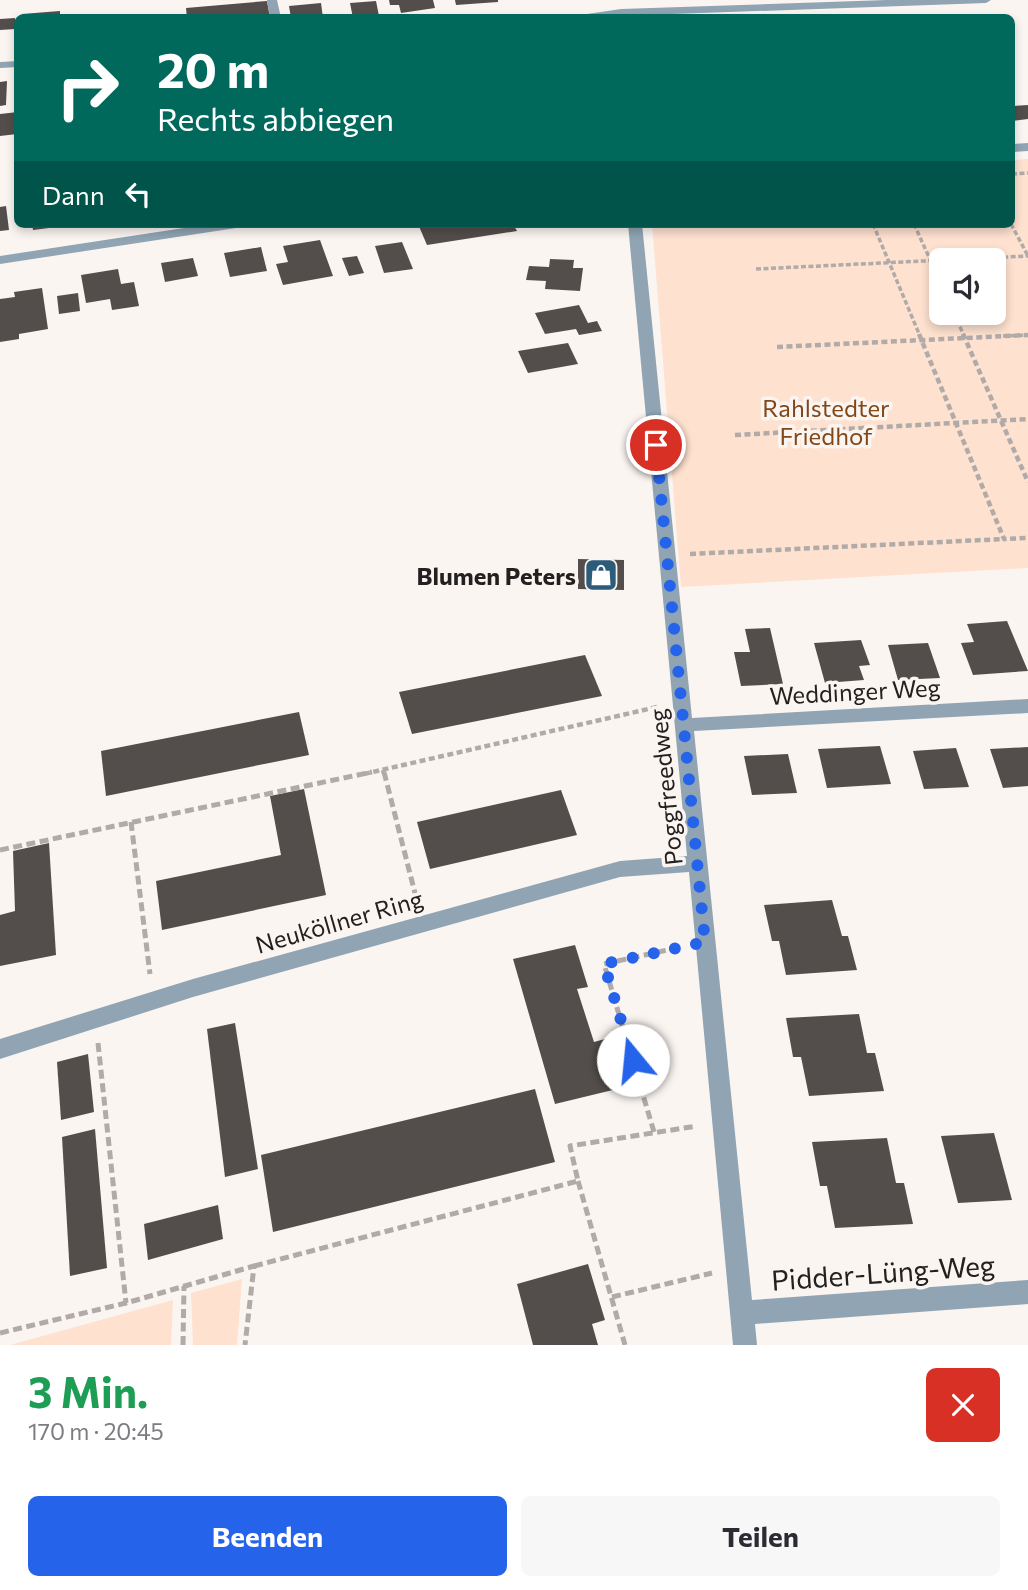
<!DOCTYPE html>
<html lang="de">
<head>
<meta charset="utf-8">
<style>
  :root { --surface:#fff; --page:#f7f7f7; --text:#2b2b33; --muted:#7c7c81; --accent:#2563eb }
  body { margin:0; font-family:Commissioner,sans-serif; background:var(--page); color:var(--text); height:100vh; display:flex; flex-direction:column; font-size:26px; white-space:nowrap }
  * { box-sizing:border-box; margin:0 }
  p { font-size:23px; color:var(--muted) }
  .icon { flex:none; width:38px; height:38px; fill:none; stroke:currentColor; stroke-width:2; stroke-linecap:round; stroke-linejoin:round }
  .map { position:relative; height:1345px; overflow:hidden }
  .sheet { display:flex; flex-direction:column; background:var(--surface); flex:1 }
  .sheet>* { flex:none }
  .banner { position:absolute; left:14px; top:14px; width:1001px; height:214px; border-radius:10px; box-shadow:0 4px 10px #0003; background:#00695c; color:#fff; overflow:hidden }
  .buttons { position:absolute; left:929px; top:248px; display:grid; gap:14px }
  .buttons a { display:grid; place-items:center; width:77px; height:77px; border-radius:10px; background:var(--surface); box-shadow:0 4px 10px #0003; font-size:35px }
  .pin { position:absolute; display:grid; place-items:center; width:60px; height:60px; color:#fff; margin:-30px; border:4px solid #fff; border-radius:50%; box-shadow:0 2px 7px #0007 }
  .me { position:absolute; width:77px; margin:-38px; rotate:343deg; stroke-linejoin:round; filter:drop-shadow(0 0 5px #0008) }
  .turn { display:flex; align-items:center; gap:24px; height:147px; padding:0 28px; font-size:32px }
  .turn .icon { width:91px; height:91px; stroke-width:2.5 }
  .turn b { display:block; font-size:49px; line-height:60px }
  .then { display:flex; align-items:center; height:66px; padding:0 28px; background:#0003; gap:14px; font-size:26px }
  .round { display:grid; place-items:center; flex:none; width:74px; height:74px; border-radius:10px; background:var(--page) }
  .summary { display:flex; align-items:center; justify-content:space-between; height:119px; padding:0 28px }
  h1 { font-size:42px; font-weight:700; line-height:52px; color:#1e9e55 }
  .action { display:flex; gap:14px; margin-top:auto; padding:14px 28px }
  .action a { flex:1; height:80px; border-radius:10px; background:var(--accent); color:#fff; font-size:28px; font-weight:700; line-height:80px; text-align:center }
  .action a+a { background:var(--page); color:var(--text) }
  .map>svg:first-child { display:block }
  .green { fill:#fee1cf; fill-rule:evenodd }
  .building { fill:#534e4b }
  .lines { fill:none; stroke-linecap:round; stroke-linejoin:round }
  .path-far2 { stroke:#b0aba9; stroke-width:3.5; stroke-dasharray:5 2.5; stroke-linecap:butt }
  .path-far1 { stroke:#b0aba9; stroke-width:4.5; stroke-dasharray:6 3.5; stroke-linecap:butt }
  .path { stroke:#b0aba9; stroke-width:5; stroke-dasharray:9 4.5; stroke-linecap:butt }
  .lane { fill:#90a4b3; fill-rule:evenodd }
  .street { fill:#90a4b3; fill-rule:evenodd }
  .route { stroke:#2563eb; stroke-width:12; stroke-dasharray:0 21.6 }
  .labels { text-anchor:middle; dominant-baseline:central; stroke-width:7; stroke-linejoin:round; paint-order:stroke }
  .park-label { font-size:24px; fill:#824617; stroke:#fbf5f2 }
  .poi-label { font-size:24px; font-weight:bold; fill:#232120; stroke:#fbf5f2; text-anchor:end }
  .street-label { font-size:24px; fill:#232120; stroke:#fbf5f2 }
  .near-street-label { font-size:28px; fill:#232120; stroke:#fbf5f2 }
</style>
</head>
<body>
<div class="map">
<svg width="1028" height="1345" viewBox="0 0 1028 1345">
  <rect width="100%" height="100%" fill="#fbf5f2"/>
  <g class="green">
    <path d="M1028,159v409l-347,19 -29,-363h360v-64zM942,261h52v52h-52z"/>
    <path d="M242,1279l-5,66h-44l-2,-52z"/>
    <path d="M173,1300l-2,45h-161z"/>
  </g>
  <g class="building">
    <path d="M389,0h44l2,8 -34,5 -2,-8h-9z"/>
    <path d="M455,0h43v2l-42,3z"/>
    <path d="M267,1l3,17h-83l-1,-10z"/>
    <path d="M376,1l3,15 -26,2 -3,-15z"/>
    <path d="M321,3l2,15h-32l-2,-12z"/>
    <path d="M60,11v7h-38v-4z"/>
    <path d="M15,18v11l-15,1v-11z"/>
    <path d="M7,81l-1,24 -6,1v-24z"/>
    <path d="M1028,105v14l-16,2v-15z"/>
    <path d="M18,112l-1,22 -17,2v-22z"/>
    <path d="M6,206l3,24 -9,1v-24z"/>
    <path d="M32,224h33v2l-32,4z"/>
    <path d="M418,224h95l4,7 -90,14z"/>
    <path d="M320,240l13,36 -50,9 -7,-21 12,-2 -5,-16z"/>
    <path d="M402,242l11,27 -29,4 -9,-27z"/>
    <path d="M261,247l6,24 -37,6 -6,-24z"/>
    <path d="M357,256l7,17 -15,3 -7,-18z"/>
    <path d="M193,258l5,18 -33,6 -4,-19z"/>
    <path d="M550,259l24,1 -1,8h10l-3,23 -35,-2 1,-8 -20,-1 3,-14 20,1z"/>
    <path d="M118,269l3,15 13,-2 5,24 -27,4 -2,-11 -24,4 -5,-28z"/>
    <path d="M42,288l6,41 -29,5v5l-19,3v-43l15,-2 -1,-5z"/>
    <path d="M78,293l2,18 -21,3 -2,-18z"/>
    <path d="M579,305l9,18 9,-2 5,10 -23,4 -3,-6 -31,5 -10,-21z"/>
    <path d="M568,343l10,21 -50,9 -10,-22z"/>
    <path d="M578,559l46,1v30l-46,-1z"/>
    <path d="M1007,621l21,50 -55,4 -12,-32 13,-1 -7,-18z"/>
    <path d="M770,628l13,56 -42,2 -7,-34h16l-5,-23z"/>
    <path d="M861,640l9,25 -11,1 5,14 -39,3 -11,-40z"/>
    <path d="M928,643l12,35 -42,2 -10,-35z"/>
    <path d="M585,655l17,41 -190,38 -13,-42z"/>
    <path d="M299,712l10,43 -203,41 -5,-45z"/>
    <path d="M880,746l11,38 -64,4 -9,-39z"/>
    <path d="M1028,747v39l-25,2 -13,-39z"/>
    <path d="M956,748l13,39 -45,2 -11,-38z"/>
    <path d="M788,754l9,39 -45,2 -8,-39z"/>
    <path d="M304,789l22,106 -164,35 -6,-49 125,-26 -11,-59z"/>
    <path d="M561,790l16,45 -147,34 -13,-47z"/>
    <path d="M49,843l7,112 -56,11v-51l15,-4 -2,-60z"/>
    <path d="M832,900l10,36h6l9,34 -71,5 -7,-34h-7l-8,-36z"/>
    <path d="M575,945l13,42 -11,2 17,53 11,-3 16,49 -66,16 -42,-145z"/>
    <path d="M859,1014l8,39h8l9,38 -75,5 -8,-39h-8l-7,-39z"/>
    <path d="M235,1023l23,146 -33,8 -18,-148z"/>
    <path d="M88,1054l6,58 -33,8 -4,-58z"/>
    <path d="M535,1089l20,73 -282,70 -12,-77z"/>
    <path d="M95,1129l12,139 -37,8 -8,-139z"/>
    <path d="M994,1133l18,67 -54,3 -17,-67z"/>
    <path d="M887,1138l9,45h8l9,41 -78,4 -8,-42h-7l-8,-44z"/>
    <path d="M218,1205l5,34 -75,21 -4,-36z"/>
    <path d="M588,1264l17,56 -13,4 6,21h-65l-16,-61z"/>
  </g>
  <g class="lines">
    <g class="path-far2">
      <path d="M1012,174l16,-1"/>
      <path d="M873,224l47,112"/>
      <path d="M914,224l28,62"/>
      <path d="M1011,224l17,32"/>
      <path d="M756,269l272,-13"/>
      <path d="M954,313l10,23"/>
      <path d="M1003,336l25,-1"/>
    </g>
    <g class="path-far1">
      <path d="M919,334l85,205 24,-1"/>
      <path d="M963,334l65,148"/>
      <path d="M777,347l251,-12"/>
      <path d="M735,435l293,-16"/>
      <path d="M690,554l314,-15"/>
      <path d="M383,770l1,4"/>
      <path d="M364,774l293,-67"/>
    </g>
    <g class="path">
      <path d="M384,772l33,129"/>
      <path d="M131,822l19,152"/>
      <path d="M0,850l372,-78"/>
      <path d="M98,1043l28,260"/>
      <path d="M654,1132l-50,-168 77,-17"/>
      <path d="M578,1181l47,164"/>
      <path d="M254,1266l324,-85 -8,-35 127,-20"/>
      <path d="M612,1297l100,-24"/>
      <path d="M0,1333l126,-30 128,-37 -9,79"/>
      <path d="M183,1345l1,-59"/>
    </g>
    <path class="lane" d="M267,0h10l4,18h-11z"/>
    <g class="street">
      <path d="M887,0h104l-5,3 -426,15 61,-9z"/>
      <path d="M18,61v6l-18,1v-6z"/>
      <path d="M1028,143v8l-16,1v-8z"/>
      <path d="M210,224h33l-7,4 -236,36v-8z"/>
      <path d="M628,224h14l50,494 336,-19v14l-334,18 58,569 276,-20v24l-273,20 2,21h-24l-44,-473 -69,5 -427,120 -193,62v-20l193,-60 427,-118 67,-5z"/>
    </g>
  </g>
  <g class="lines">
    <path class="route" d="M633,1060l-29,-96 101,-22 -49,-497"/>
  </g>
  <defs>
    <symbol id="shop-square" viewBox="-11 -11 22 22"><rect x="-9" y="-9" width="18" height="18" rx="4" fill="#2d5b7a" stroke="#fbf5f2"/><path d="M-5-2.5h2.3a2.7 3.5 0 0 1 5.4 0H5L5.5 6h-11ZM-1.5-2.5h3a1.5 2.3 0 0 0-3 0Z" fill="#fff"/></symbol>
  </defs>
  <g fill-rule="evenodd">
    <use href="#shop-square" x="582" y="556" width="38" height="38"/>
  </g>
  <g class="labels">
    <g class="park-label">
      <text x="826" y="407">Rahlstedter<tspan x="826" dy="28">Friedhof</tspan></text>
    </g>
    <g class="poi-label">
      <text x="576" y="575">Blumen Peters</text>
    </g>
    <g class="street-label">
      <text transform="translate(855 691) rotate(-3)">Weddinger Weg</text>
      <text transform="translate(665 787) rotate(-96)">Poggfreedweg</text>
      <text transform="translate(339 921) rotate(-16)">Neuköllner Ring</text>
    </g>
    <g class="near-street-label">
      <text transform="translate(883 1272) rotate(-4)">Pidder-Lüng-Weg</text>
    </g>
  </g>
</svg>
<div class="buttons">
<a><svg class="icon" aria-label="sound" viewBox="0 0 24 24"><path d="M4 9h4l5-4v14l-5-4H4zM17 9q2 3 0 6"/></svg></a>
</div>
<div class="pin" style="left:656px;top:445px;background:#d93025"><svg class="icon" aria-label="arrive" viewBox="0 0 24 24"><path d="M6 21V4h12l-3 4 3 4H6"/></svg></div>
<svg class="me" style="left:633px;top:1060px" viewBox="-20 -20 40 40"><circle r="19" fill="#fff"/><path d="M0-13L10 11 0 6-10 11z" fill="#2563eb"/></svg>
<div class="banner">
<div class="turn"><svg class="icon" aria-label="right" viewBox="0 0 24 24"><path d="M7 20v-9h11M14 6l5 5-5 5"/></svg><div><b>20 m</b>Rechts abbiegen</div></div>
<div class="then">Dann<svg class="icon" aria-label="left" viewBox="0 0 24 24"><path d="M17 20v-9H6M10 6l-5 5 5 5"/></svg></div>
</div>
</div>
<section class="sheet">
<div class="summary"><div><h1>3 Min.</h1><p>170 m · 20:45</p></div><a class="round" style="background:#d93025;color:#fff"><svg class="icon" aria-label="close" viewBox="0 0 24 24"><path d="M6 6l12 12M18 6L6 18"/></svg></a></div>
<div class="action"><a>Beenden</a><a>Teilen</a></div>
</section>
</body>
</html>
